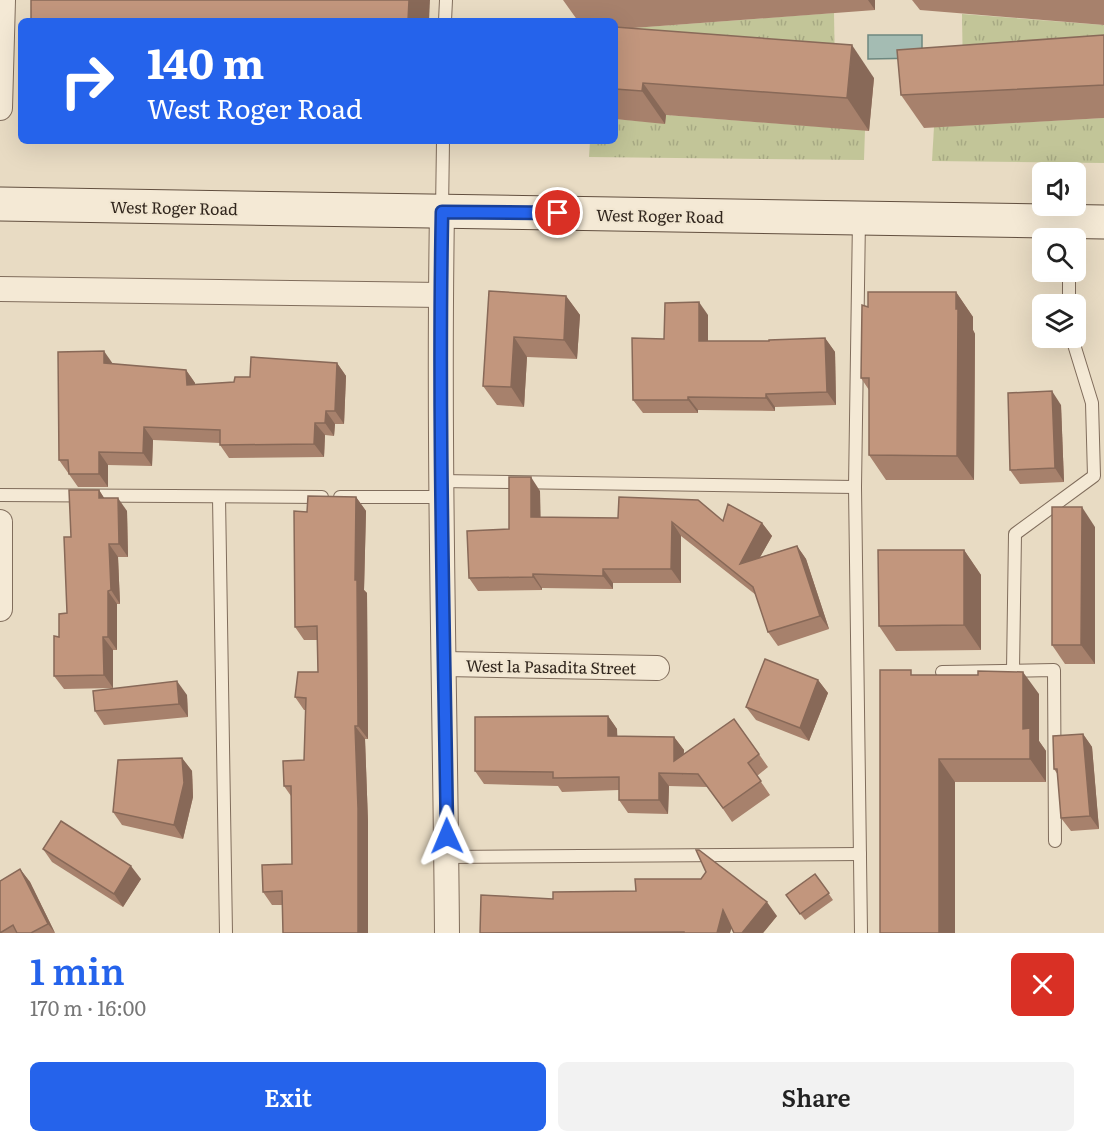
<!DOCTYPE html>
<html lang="en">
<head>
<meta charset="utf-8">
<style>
  :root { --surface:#fff; --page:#f2f2f2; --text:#222; --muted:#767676; --accent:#2563eb }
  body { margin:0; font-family:Literata,serif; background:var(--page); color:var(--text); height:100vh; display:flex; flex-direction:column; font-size:22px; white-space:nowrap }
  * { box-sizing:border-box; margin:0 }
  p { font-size:20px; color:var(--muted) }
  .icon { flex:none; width:33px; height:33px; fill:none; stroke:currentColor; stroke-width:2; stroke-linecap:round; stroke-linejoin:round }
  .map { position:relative; height:933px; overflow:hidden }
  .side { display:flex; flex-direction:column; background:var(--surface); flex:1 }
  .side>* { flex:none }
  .hud { position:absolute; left:18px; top:18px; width:600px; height:126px; border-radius:9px; box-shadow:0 6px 24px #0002; background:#2563eb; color:#fff; overflow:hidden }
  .controls { position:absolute; left:1032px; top:162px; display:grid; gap:12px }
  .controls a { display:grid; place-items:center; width:54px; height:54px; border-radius:9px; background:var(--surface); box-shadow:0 6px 24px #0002; font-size:30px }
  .pin { position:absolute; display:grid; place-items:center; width:51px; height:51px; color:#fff; margin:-26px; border:3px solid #fff; border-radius:50%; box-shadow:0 2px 6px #0007 }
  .me { position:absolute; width:66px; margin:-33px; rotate:359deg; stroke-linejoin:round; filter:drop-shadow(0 0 4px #0008) }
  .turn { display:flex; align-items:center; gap:21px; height:126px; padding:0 30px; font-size:27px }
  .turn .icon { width:78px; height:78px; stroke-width:2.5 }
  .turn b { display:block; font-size:42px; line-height:51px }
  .round { display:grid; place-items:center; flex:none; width:63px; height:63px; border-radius:9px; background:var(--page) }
  .headline { display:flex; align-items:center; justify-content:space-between; height:102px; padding:0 30px }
  h1 { font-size:36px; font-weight:600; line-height:45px; color:var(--accent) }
  .cta { display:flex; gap:12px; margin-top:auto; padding:12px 30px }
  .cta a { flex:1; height:69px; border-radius:9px; background:var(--accent); color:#fff; font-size:24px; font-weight:600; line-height:69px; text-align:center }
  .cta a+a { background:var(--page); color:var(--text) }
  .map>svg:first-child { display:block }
  .grass { fill:url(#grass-tufts) }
  .water { fill:#a4bcb3; stroke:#6d8880; stroke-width:1.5 }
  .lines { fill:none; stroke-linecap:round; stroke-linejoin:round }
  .lane-casing { stroke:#806d5c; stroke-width:14 }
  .street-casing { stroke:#806d5c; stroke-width:26 }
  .secondary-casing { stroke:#624f3f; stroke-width:35 }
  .lane { stroke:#f4e9d5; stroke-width:12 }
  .street { stroke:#f4e9d5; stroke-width:24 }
  .secondary { stroke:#f4e9d5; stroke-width:33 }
  .wall { fill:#a7816c }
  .shaded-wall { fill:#886958 }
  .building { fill:#c2967d; stroke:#886958; stroke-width:1.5 }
  .route-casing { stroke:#184099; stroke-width:15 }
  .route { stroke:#2563eb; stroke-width:10 }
  .labels { text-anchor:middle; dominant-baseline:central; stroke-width:4.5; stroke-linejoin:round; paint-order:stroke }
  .street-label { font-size:16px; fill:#32271e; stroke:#f1e6d1 }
</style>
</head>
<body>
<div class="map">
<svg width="1104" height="933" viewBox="0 0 1104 933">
  <defs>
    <pattern id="grass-tufts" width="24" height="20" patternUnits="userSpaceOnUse" patternTransform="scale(1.5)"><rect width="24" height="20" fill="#c2c598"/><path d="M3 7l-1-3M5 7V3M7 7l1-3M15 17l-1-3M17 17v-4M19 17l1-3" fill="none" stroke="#a7a983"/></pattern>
  </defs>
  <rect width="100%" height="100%" fill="#e8dbc3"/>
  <g class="grass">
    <path d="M834,13l1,62 -203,-47z"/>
    <path d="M962,14l142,11v44l-141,11z"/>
    <path d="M666,115l199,15 -1,30 -275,-3 1,-16h25v-22l50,4z"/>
    <path d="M1104,118v45l-172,-2 2,-34z"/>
  </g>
  <path class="water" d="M868,35h54v23l-54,1z"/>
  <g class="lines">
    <defs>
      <g id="lane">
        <path d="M445,21l1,-21"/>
        <path d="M442,211l1,-70"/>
        <path d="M859,219l-4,268 6,446"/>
        <path d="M1069,272v32"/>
        <path d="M440,481l415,6"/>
        <path d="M0,495l322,2"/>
        <path d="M219,497l7,436"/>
        <path d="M340,497h100"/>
        <path d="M1013,670l2,-136 79,-58 -2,-73 -20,-65"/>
        <path d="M942,672l112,-2 1,171"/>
        <path d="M447,857l413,-3"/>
      </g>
      <g id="street">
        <path d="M0,108l3,-108"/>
        <path d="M442,212c-4,240 3,481 5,721"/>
        <path d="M0,289l441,6"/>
        <path d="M0,522v87"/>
        <path d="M445,664l212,4"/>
      </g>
      <path id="secondary" d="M0,204l1104,18"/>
    </defs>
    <use href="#lane" class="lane-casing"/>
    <use href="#street" class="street-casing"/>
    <use href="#secondary" class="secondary-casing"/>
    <use href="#lane" class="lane"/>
    <use href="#street" class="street"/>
    <use href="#secondary" class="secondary"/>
  </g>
  <g class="wall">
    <path d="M563,0h312v10l-242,18 241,50 -5,53 -203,-16 -1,9 -50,-5v-98h-37z"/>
    <path d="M912,0h192v25l-184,-15z"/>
    <path d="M1104,35v83l-180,10 -23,-33z"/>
    <path d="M489,291l77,5 14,19 -3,44 -50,-2 -3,50 -27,-2 -14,-19z"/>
    <path d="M956,292l17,25v13l2,4 -1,146h-88l-17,-25v-65l-8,-12 7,-71z"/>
    <path d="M708,315v26h61l56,-3 10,14 1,53 -61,2v4l-77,-1v3h-55l-10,-13 31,-61z"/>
    <path d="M337,363l9,13 -2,48h-9l-1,12 -9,-1 -1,22 -95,1 -9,-13v-2l-67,-3 -1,26 -44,-1v22h-30l-19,-27 54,-96 73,6 9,13v2l39,-3 16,-5z"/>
    <path d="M1061,405l3,77 -44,2 -10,-14z"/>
    <path d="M99,490l5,8 23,13 1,46h-10l2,47h-3v46h-4v38l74,7 1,22 -84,8 -9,-14 17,-23 -48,1 -10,-13 5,-39 8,-24 4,-76z"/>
    <path d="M540,491v26l183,4 39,2 10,13 -12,21 37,-11 9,13 23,70 -51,17 -10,-14 -12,-37 -75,-59v47h-68v6l-71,-1v2l-64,1 -9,-13 40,-49z"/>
    <path d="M356,497l10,14 -2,79 3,3 1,146h-3l3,83v111l-86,-28h-10l-9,-13 29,-28 -1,-68 -7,-10 20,-26 2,-50h-2l-9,-13 23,-25 -1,-32h-13l-9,-13 12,-115z"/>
    <path d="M1095,527v137h-30l-13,-19z"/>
    <path d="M964,550l17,25v75l-85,1 -17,-25z"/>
    <path d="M914,675l125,19v47l7,10v31h-91v151z"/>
    <path d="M818,680l10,13 -19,48 -53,-21 -10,-13z"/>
    <path d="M608,716l9,13v7l57,1 10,13 -1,5 51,-36 34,48 -11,9 13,19 -38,27 -24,-35 -39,-1 -1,28 -40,-1 -9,-13v-10l-57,2 -4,-6 -74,-2 -9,-13z"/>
    <path d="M1083,734l9,13 7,82 -28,2 -10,-13 -3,-43 -4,-6z"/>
    <path d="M182,758l10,13 1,26 -10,42 -61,-14 -9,-13z"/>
    <path d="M43,849l98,30 -18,28 -71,-45z"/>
    <path d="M20,869l10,13 25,51h-55z"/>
    <path d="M815,874l18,26 -28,20 -19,-25z"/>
    <path d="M777,916l-14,17h-29l-3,-6 -1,6h-250z"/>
  </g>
  <g class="shaded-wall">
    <path d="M409,0h21l-1,21h-21z"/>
    <path d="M868,0h7v10z"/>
    <path d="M852,45l22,33 -5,53 -22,-33z"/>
    <path d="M643,83l23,32 -1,9 -23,-33z"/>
    <path d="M956,292l17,25v13l2,4 -1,146 -17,-24z"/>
    <path d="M566,296l14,19 -3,44 -13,-19z"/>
    <path d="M699,302l9,13v39l-9,-13z"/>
    <path d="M514,337l13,20 -3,50 -13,-20z"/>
    <path d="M825,338l10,14 1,53 -9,-13z"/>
    <path d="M104,351l9,13 -9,-1z"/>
    <path d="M337,363l9,13 -2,48 -9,-13z"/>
    <path d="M186,370l9,13 1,15 -9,-13z"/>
    <path d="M1052,391l9,14 3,77 -9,-14z"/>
    <path d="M766,394l9,13v4l-9,-13z"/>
    <path d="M688,397l10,13v3l-10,-13z"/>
    <path d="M326,411l9,13 -1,12 -9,-13z"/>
    <path d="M315,423l10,12 -1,22 -10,-13z"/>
    <path d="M144,427l9,13 -1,26 -9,-13z"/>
    <path d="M99,452l9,13v22l-9,-13z"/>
    <path d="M531,477l9,14 1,39 -10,-13z"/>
    <path d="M99,490l9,14 -9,-6z"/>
    <path d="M356,497l10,14 -2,79 3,3 1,146 -10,-13 -3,-146z"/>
    <path d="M118,498l9,13 1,46 -9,-13z"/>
    <path d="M1082,507l13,20v137l-14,-19z"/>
    <path d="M672,522l9,14v47l-10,-14z"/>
    <path d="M762,523l10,13 -23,41 -9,-13z"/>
    <path d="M109,544l9,13 2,47 -9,-14z"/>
    <path d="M797,546l9,13 23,70 -9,-13z"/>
    <path d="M964,550l17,25v75l-17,-25z"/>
    <path d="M603,569l10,14v6l-10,-13z"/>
    <path d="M533,574l9,14v2l-9,-13z"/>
    <path d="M108,591l9,13v46l-9,-13z"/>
    <path d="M103,637l10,13v38l-9,-13z"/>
    <path d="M1023,672l16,22v47l7,10v31l-16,-23 -7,-30z"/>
    <path d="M818,680l10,13 -19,48 -9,-13z"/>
    <path d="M177,681l10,14 1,22 -9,-13z"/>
    <path d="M608,716l9,13 1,20 -10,-13z"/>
    <path d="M355,726l10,13 3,83v111h-10z"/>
    <path d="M1083,734l9,13 7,82 -9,-13z"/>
    <path d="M674,737l10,13 -1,25 -9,-14z"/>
    <path d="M182,758l10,13 1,26 -10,42 -9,-14z"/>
    <path d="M939,759l16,23v151h-16z"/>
    <path d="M659,773l10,13 -1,28 -9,-14z"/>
    <path d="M131,866l10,13 -18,28 -9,-13z"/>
    <path d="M20,869l10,13 25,51 -7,-9z"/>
    <path d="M767,902l10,14 -14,17h-21z"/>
    <path d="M723,910l10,13 -3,10h-13z"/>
  </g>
  <g class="building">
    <path d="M31,0h378l-1,21h-377z"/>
    <path d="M615,27l237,18 -5,53 -204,-15 -1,8 -27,-2z"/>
    <path d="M1104,35v50l-203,10 -4,-45z"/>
    <path d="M489,291l77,5 -2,44 -50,-3 -3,50 -28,-1z"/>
    <path d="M868,292h88v17h2l-1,147 -88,-1v-77h-8l1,-73 6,2z"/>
    <path d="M699,302v39h70v-1l56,-2 2,54 -61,2v4l-78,-1v3h-55l-1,-62 32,1 1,-36z"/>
    <path d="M104,351v12l82,7 1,15 47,-3 1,-5h15l1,-20 86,6 -2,48h-9l-1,12h-10l-1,21 -94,1v-15l-76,-3 -1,26 -44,-1v22h-30l-1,-14h-9l-1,-108z"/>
    <path d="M1052,391l3,77 -45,2 -2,-77z"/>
    <path d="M509,477h22v40l87,1 1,-21 79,3 25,21 5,-17 34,19 -22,41 57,-18 23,70 -52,16 -15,-45 -81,-65 -1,47h-68v7l-70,-2v3l-64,1 -2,-47 42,-2z"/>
    <path d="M69,490h30v8h19l1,46h-10l2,46 -3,1v46h-5l1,38 -50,1v-40l5,1v-23l8,-1 -3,-76h7z"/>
    <path d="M308,496l48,1 -1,83h2l1,146h-3l3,82v125h-75l-1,-42 -19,1 -1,-27 30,-1 -1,-78h-7l-1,-25 21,-1 2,-62 -11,-1 3,-25h20l-1,-46 -22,1 -1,-116 13,1z"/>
    <path d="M1052,507h30l-1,138h-29z"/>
    <path d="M878,550h86v75l-85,1z"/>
    <path d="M765,659l53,21 -18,48 -54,-21z"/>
    <path d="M880,670h31v5h67v-4l45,1v57l7,-1v31h-91v174h-59z"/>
    <path d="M177,681l2,23 -84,7 -2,-20z"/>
    <path d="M608,716v20l66,1v24l60,-42 25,35 -11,9 13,18 -38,27 -25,-34 -39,-1v27h-40v-23l-66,1v-6l-78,-1v-54z"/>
    <path d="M1083,734l7,82 -29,2 -4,-49h-3l-1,-33z"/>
    <path d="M182,758l2,25 -10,42 -61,-13 5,-52z"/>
    <path d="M61,821l70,45 -17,28 -71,-45z"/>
    <path d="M696,850h3l68,52 -25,31h-8l-11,-23 -6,23h-33v-1l-204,1 1,-38 72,4v-7l83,-1 -1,-12h66l5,-7z"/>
    <path d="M20,869l28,55 -17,9h-14l-4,-8 -13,8v-52z"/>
    <path d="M815,874l14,19 -29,21 -14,-19z"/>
  </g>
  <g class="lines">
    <defs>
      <path id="route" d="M447,836c-3,-208 -9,-416 -5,-624l116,1"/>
    </defs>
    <use href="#route" class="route-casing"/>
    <use href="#route" class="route"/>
  </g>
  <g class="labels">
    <g class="street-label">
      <text transform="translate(174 207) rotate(1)">West Roger Road</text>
      <text transform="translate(660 215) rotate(1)">West Roger Road</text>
      <text transform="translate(551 666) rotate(1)">West la Pasadita Street</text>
    </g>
  </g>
</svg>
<div class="controls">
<a><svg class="icon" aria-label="sound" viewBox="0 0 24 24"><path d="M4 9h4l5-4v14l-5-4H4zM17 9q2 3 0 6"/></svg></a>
<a><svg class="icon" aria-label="search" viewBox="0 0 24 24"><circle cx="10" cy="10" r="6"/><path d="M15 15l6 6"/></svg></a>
<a><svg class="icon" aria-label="layers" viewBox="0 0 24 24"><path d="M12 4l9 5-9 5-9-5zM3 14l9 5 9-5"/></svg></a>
</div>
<div class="pin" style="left:558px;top:213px;background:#d93025"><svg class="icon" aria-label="arrive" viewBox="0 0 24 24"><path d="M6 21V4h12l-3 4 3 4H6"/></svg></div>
<svg class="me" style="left:447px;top:836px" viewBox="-20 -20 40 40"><path d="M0-17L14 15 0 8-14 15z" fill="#2563eb" stroke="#fff" stroke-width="4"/></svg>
<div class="hud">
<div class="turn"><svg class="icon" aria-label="right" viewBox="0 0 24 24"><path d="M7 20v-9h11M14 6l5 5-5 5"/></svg><div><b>140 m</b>West Roger Road</div></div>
</div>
</div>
<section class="side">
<div class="headline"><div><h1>1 min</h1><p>170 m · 16:00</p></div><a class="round" style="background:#d93025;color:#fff"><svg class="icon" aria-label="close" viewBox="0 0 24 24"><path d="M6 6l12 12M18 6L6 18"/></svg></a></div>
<div class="cta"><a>Exit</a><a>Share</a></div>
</section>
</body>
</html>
